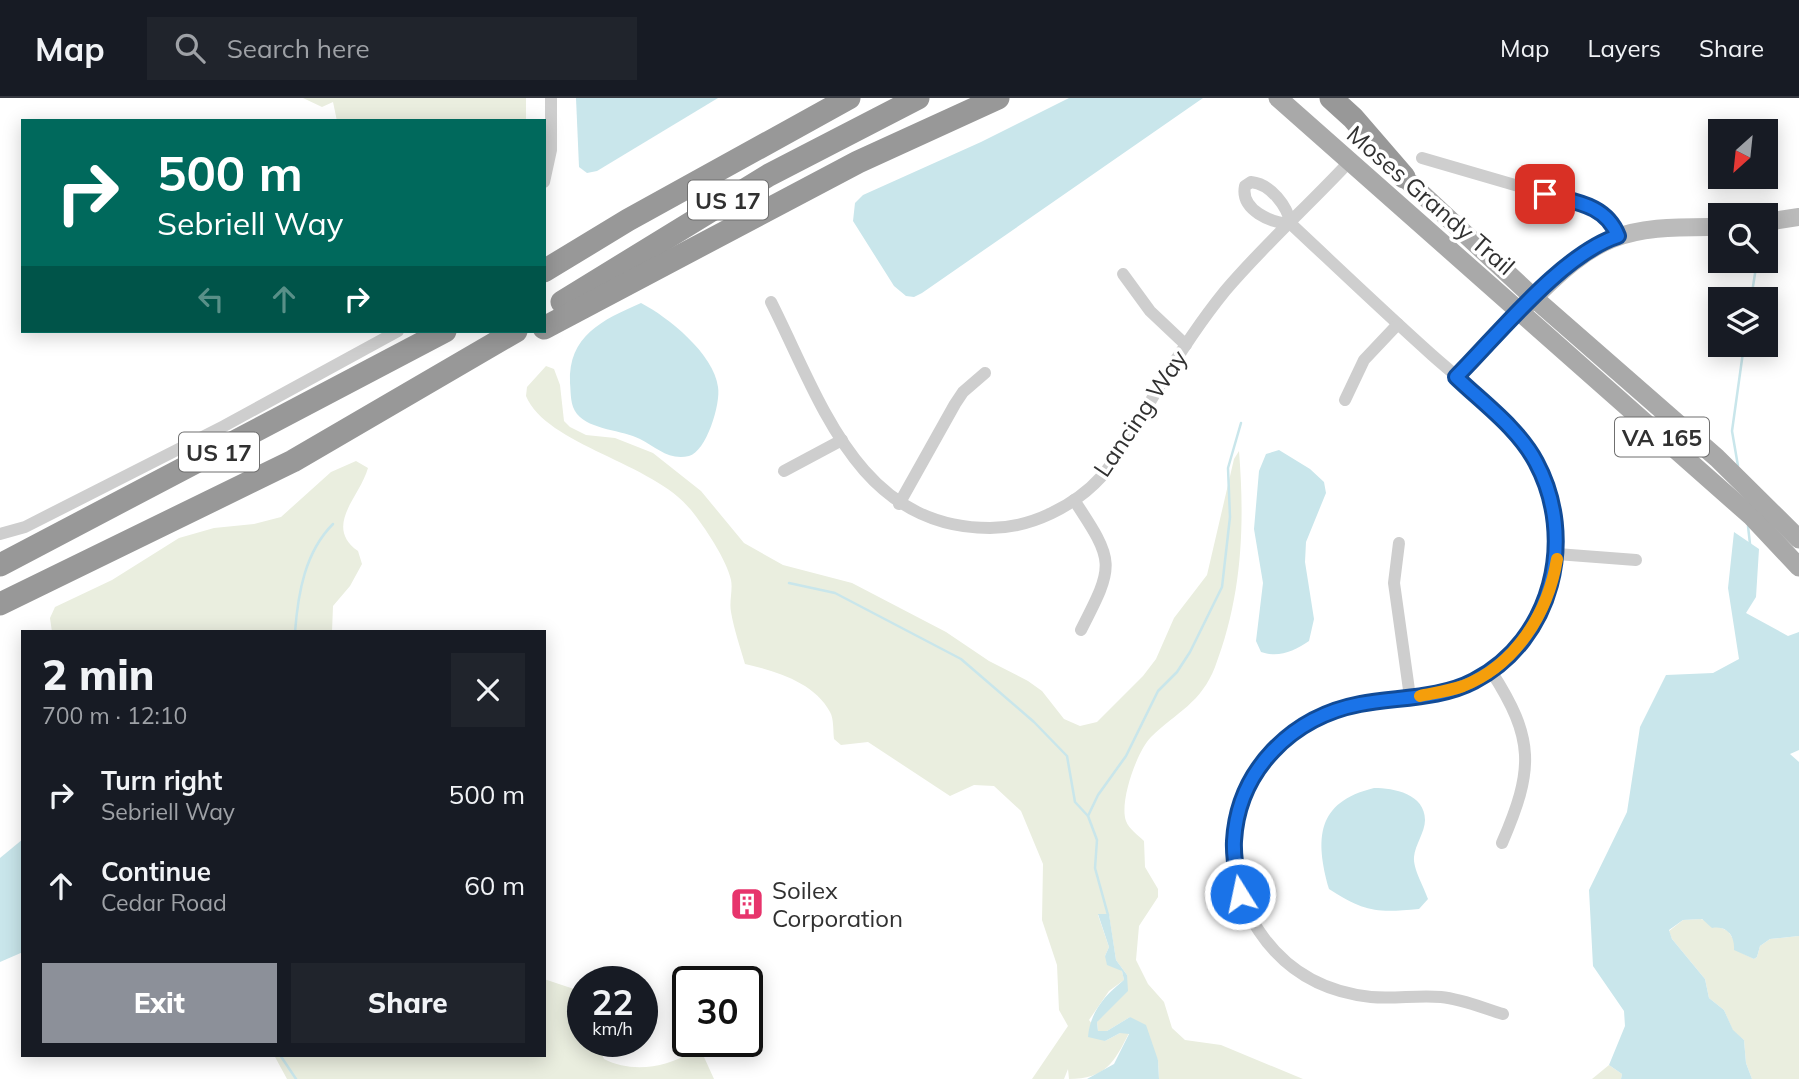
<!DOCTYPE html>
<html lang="en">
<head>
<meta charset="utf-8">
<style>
  :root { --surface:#171b24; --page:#20242c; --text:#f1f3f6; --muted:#9ea1a6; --line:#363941; --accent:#8c9099 }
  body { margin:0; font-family:Mulish,sans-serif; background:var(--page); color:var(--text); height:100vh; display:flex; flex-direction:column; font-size:26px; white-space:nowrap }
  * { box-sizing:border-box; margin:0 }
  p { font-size:23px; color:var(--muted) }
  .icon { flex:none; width:38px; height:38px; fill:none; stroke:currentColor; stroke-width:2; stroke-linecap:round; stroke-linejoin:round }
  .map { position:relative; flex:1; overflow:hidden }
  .details { position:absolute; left:21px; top:532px; width:525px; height:427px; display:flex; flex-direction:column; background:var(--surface); border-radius:0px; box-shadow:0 4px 18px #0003 }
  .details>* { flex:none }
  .guide { position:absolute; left:21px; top:21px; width:525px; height:214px; border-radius:0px; box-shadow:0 4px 18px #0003; background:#00695c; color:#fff; overflow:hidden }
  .needle { width:46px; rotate:207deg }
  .fabs { position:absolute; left:1708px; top:21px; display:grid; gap:14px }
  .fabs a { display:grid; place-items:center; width:70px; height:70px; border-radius:0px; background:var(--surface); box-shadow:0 4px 18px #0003; font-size:35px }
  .speed { position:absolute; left:567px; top:868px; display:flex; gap:14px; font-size:35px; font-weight:700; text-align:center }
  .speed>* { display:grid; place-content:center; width:91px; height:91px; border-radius:50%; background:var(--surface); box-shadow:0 4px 18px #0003; line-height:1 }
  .speed small { font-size:18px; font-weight:400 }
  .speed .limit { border:4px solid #111; border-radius:10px; background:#fff; color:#111 }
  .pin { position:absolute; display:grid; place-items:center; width:60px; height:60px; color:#fff; margin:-30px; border-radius:14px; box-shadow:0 4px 10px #0006 }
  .me { position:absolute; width:77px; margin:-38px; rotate:350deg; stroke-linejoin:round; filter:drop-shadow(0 0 5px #0008) }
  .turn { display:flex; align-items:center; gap:24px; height:147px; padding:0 21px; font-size:32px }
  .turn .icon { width:91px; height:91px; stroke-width:2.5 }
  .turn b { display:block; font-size:49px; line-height:60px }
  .lanes { display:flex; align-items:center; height:66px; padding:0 21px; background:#0003; justify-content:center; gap:35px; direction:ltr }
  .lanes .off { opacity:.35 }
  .round { display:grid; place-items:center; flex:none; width:74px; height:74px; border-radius:0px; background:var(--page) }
  .head { display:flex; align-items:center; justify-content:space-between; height:119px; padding:0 21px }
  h1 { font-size:42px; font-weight:800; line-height:52px }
  .cta { display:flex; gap:14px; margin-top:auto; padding:14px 21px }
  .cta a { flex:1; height:80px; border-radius:0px; background:var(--accent); color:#fff; font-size:28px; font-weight:800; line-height:80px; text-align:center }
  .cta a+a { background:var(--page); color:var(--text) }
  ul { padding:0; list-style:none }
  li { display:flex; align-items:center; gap:21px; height:91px; padding:0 21px }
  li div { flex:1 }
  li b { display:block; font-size:26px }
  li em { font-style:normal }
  header { display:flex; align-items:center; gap:42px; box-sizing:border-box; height:98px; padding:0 35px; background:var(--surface); border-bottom:2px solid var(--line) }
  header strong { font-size:33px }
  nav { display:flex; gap:38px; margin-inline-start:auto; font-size:24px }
  .search { width:490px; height:63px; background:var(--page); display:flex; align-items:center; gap:18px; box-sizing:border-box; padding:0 24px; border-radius:0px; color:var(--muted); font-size:26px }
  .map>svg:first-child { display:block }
  .green { fill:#eaeedf }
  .water { fill:#c9e6eb }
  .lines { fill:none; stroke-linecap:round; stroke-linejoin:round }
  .stream { stroke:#c9e6eb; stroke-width:2.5 }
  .street { stroke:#cecece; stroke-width:12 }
  .secondary { stroke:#bbb; stroke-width:18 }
  .primary { stroke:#a9a9a9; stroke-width:19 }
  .highway { stroke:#989898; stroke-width:23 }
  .route-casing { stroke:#114b97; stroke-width:18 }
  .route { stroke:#1a73e8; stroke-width:12 }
  .slow { stroke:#f59e0b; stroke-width:12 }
  .labels { text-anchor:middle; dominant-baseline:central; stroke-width:7; stroke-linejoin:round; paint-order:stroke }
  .shield { fill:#fff; stroke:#6f6f6f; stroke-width:2 }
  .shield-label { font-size:23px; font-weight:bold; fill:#313131 }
  .street-label { font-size:24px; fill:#313131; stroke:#fff }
  .poi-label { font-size:24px; fill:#313131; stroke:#fff; text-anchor:start }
</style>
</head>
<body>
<header>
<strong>Map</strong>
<div class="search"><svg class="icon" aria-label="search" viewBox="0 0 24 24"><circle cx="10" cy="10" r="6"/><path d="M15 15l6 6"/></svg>Search here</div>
<nav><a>Map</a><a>Layers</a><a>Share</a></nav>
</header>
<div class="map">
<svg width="1799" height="981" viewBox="0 0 1799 981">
  <rect width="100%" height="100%" fill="#fff"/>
  <g class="green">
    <path d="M303,0h223v23h-189l-4,-19 -11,5z"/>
    <path d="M546,268l8,3 6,16 4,36 6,6 16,8 29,3 38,15 48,38 43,52 39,22 69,18 94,49 43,29 39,20 14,10 22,28 16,7 17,-4 46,-46 13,-17 18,-41 33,-43 27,-116 5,-8c6,75 3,146 -24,216 -14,36 -38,45 -64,70 -14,14 -32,65 -25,84 3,8 12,14 18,20l1,26 13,22v8l-19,29 -3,34 12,24 16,18 8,26 13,12 36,5 82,34h-144l-1,-19 -28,-43 -23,14h-9l-1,-9 30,-47 -11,-15 -7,-45h-11l11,32 -4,9 17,15 2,9 -15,11 -20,29 16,21 15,-8h9c-15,30 -24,46 -60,46l-1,-10 -4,10h-32l36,-53 -9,-16 -2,-45 -15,-45 1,-56 -22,-53 -27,-25 -20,-1 -24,11 -82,-54 -27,3 -7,-6c-1,-8 0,-20 -4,-27 -16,-30 -55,-41 -85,-48 -5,-17 -11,-35 -14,-52 -2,-11 2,-22 0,-32 -4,-20 -27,-54 -40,-70 -37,-47 -145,-65 -165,-114l1,-9z"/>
    <path d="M356,363l12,7c-8,29 -45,58 -10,83l4,13 -12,22 -17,20 -1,26h-280l-2,-14 5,-11 57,-27 67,-42 35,-10 40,-4 27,-7 50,-45z"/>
    <path d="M1701,821l27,12 14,22 12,6 3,-2 3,-11 10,-7 29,-3v143h-47l-6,-16 -2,-23 -11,-9 -9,-21 -15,-12 -4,-19 -33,-40 -3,-8 14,-11z"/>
    <path d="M544,881l39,13v49h13l8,18c27,14 62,9 87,-7l13,5 10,22h-427l-13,-24h270z"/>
    <path d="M1609,967l13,9 -1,5h-29z"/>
  </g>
  <g class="water">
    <path d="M576,0h142l-121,73 -10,2 -8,-6z"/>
    <path d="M1069,0h134l-281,195 -8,4 -8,-1 -12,-10 -41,-65 2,-18 8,-8 118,-53z"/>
    <path d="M641,205c27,14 73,51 77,84 3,17 -12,65 -29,69 -20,5 -33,-9 -49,-17 -17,-9 -50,-9 -63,-25 -7,-9 -6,-20 -7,-31 -2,-47 32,-63 71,-80z"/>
    <path d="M1279,352l31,19 14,13 2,11 -20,49 -1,20 9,57 -5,22c-15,10 -30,17 -48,11l-5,-11 7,-58 -9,-54 5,-58 7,-17z"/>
    <path d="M1734,434l25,17 -3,48 -10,16 42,23 11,-4v118l-9,4 9,8v174l-29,3 -10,7 -3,11 -3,2 -20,-9c1,-14 -7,-25 -22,-22l-10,-9 -19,1 -14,10 3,9 33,40 4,19 15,12 9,20 11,10 2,23 6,16h-131l1,-5 -13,-9 16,-39 -1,-15 -31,-45 -4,-76 38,-78 13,-85 26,-52 47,-2 26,-14 -11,-71z"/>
    <path d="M1374,690c20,0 51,6 51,32 0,12 -10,25 -11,37 -1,12 10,30 14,42l-9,10c-43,4 -54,3 -90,-20 -14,-50 -13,-87 45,-101z"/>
    <path d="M23,741v113l-23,10v-104z"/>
    <path d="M1098,816h11l7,46 11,15 1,16 -31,31 1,9h9l23,-14 16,8 12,35 1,19h-72l27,-15 15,-30 -9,-1 -15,8 -17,-4c2,-25 17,-42 36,-57l-2,-9 -15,-6 -2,-9 4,-9z"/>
  </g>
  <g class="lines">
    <g class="stream">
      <path d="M1751,201l6,-38"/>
      <path d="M1738,368l-6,-35 12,-86"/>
      <path d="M1748,428l2,18"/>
      <path d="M789,485l46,10 126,66 73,63 33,34 8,46 13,14"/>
      <path d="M295,534c3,-39 10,-80 38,-108"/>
      <path d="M1108,817l-13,-47 2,-28 -9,-24 10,-21 28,-39 32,-65 19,-19 13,-20 32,-65 8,-70 -2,-49 13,-45"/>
      <path d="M280,957l16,24"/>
    </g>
    <g class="street">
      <path d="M1422,60l175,51 11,7 10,20"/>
      <path d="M544,84l7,-32v-52"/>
      <path d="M1251,84c20,2 36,24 40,42 -20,-1 -51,-14 -46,-38z"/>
      <path d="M1291,126c47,44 93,88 141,131 35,31 80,64 103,105 25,43 27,91 11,136 -10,27 -27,56 -51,73 -57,39 -131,21 -189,55 -40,23 -67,64 -71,109 -3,35 4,69 24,98 26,39 64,61 112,66 23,2 47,-2 70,0 21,2 42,11 62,17"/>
      <path d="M1123,176l27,37 36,34"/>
      <path d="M771,204c50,99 87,226 219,226 41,0 85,-22 112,-52 21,-25 37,-56 54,-84 21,-35 43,-69 69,-101 38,-45 84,-86 124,-129"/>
      <path d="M1456,279l65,-66"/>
      <path d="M1345,302l19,-40 34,-36"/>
      <path d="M784,373l58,-31"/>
      <path d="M1074,402c41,62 41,64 7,130"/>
      <path d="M899,406l56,-100 8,-12 22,-19"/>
      <path d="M0,436l25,-7 199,-101 174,-95"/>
      <path d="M1399,445l-5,40 16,114"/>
      <path d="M1557,456l79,6"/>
      <path d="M1491,573c44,68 43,98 11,172"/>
    </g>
    <g class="secondary">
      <path d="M1766,124l33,-5"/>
      <path d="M1526,208c71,-72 93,-80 194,-79"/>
    </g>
    <g class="primary">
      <path d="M1278,0l474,419 47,50"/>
      <path d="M1392,68l142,132 183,160 82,81"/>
    </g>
    <g class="highway">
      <path d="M1331,0l22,20 51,59"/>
      <path d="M544,173l84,-51 221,-122"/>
      <path d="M562,204l207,-127 149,-77"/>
      <path d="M544,230l314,-166 140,-64"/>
      <path d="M0,467l445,-234"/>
      <path d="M0,506l293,-143 223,-130"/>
    </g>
  </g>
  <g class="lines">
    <defs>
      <path id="route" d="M1240,796c-3,-18 -7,-35 -6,-53 4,-71 58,-124 126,-137 37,-7 80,-5 114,-23 79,-41 103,-143 62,-219 -18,-34 -53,-59 -80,-85 43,-43 106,-123 162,-141 -12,-32 -44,-34 -73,-42"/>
    </defs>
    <use href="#route" class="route-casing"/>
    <use href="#route" class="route"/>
    <path class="slow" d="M1420,598c14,-3 29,-5 43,-10 53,-21 85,-73 94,-127"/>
  </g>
  <defs>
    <symbol id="building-square" viewBox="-11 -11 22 22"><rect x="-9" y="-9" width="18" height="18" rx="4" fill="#e7346c" stroke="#fff"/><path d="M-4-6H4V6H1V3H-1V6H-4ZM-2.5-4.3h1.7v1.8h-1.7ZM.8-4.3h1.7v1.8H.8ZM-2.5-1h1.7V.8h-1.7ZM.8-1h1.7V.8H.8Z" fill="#fff"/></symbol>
  </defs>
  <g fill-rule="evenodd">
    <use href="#building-square" x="728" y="787" width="38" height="38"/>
  </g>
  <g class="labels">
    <g class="shield">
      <rect x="688" y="82.5" width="80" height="39" rx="5"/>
      <rect x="1615" y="319.5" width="94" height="39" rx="5"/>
      <rect x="179" y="334.5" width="80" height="39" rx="5"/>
    </g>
    <g class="shield-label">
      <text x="728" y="102">US 17</text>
      <text x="1662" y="339">VA 165</text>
      <text x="219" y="354">US 17</text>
    </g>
    <g class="street-label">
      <text transform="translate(1431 102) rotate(41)">Moses Grandy Trail</text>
      <text transform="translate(1140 315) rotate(-56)">Lancing Way</text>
    </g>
    <g class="poi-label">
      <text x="772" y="792">Soilex<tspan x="772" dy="28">Corporation</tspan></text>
    </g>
  </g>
</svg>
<div class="fabs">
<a><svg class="needle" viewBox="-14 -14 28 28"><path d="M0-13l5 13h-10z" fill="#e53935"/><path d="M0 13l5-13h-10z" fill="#9ea1a6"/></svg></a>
<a><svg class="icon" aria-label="search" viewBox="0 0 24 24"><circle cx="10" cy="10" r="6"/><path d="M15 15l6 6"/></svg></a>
<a><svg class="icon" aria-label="layers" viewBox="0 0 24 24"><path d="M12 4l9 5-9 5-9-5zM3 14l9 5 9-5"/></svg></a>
</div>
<div class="speed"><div>22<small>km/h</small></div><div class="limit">30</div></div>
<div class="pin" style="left:1545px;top:96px;background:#d93025"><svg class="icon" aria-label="arrive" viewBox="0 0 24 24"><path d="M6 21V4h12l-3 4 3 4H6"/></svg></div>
<svg class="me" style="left:1240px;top:796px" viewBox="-20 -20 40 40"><circle r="17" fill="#1a73e8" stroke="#fff" stroke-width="3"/><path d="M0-11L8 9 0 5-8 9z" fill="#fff"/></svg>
<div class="guide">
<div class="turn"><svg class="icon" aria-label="right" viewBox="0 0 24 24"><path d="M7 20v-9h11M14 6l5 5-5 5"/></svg><div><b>500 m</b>Sebriell Way</div></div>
<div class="lanes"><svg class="icon off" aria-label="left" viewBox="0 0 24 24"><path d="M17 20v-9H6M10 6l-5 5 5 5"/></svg><svg class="icon off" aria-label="ahead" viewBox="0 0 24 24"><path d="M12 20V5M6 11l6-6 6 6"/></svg><svg class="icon" aria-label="right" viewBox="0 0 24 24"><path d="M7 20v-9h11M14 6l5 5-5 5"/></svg></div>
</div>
<section class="details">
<div class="head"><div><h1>2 min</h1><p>700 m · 12:10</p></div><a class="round"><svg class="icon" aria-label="close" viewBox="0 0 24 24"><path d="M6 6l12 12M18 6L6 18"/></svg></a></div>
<ul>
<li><svg class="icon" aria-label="right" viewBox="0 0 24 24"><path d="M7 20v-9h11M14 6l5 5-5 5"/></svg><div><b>Turn right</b><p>Sebriell Way</p></div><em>500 m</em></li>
<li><svg class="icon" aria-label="ahead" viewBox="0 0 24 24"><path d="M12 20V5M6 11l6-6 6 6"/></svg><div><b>Continue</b><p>Cedar Road</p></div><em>60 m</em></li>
</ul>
<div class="cta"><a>Exit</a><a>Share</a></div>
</section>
</div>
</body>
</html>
